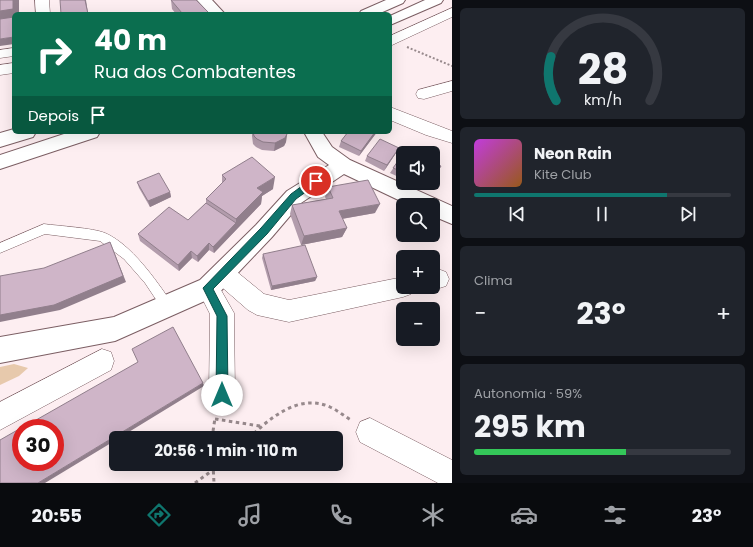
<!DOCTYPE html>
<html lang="pt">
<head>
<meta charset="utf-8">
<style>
	:root { --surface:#171b24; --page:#20242c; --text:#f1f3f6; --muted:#9ea1a6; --line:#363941; --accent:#0f766e }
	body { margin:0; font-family:Poppins,sans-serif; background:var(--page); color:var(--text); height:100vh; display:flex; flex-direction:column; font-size:15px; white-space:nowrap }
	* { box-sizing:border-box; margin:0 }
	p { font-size:13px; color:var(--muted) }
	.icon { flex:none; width:22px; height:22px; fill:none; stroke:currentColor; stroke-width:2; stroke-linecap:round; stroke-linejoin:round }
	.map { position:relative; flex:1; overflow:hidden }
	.side { display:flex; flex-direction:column; gap:8px; padding:8px; background:#0d0f14; width:301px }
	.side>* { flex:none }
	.banner { position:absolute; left:12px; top:12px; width:380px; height:122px; border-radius:6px; box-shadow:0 4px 16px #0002; background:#0b6e4f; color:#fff; overflow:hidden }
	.controls { position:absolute; left:396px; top:146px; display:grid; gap:8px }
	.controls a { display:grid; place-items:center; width:44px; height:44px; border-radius:6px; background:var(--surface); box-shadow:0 4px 16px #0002; font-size:20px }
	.speed { position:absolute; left:12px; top:419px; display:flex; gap:8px; font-size:20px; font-weight:700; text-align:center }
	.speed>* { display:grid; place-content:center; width:52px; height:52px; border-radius:50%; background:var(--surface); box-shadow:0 4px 16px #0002; line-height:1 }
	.speed .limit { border:6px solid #d22; background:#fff; color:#111 }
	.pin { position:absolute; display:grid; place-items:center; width:34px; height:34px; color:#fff; margin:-17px; border:2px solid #fff; border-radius:50%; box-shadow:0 1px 4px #0007 }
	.me { position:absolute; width:44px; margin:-22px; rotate:0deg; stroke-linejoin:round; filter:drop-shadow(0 0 3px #0008) }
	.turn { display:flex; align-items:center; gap:14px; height:84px; padding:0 16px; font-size:18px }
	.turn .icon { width:52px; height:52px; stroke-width:2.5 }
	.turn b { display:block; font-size:28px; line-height:34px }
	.then { display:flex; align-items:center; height:38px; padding:0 16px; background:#0003; gap:8px; font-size:15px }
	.big { font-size:30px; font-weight:700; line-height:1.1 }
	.side .card { flex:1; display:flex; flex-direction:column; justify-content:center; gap:6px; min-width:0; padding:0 14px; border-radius:6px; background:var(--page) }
	.side .dial { align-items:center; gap:0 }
	.dial svg { height:104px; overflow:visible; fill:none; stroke:var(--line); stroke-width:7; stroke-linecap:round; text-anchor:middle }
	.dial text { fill:var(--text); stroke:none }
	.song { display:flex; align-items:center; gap:12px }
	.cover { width:48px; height:48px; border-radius:6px; background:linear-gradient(135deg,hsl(290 70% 55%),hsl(30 70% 35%)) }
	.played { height:4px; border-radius:2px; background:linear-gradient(90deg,var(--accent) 75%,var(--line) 75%) }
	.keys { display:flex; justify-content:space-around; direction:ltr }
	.heat { display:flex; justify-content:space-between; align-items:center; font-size:22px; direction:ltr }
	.charge { height:6px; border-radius:3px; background:linear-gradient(90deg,#34c759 59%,var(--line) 0) }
	.trip { position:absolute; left:109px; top:431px; width:234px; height:40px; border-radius:6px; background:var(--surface); box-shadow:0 4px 16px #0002; font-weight:700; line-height:40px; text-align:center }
	.menu { display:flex; height:64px; justify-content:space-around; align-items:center; background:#090b0e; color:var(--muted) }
	.menu .icon { width:28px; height:28px }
	.menu .on { color:var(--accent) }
	.menu b { font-size:18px; color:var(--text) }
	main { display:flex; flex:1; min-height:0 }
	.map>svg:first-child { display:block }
</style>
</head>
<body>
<main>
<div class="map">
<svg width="452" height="483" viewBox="0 0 452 483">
	<rect width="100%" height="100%" fill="#fdeef1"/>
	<!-- green -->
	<path fill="#e7c9ac" d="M 14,364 L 28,368 L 19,376 L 0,385 L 0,367 Z"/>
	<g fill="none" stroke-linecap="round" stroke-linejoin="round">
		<!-- service casing -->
		<g stroke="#7b5e63" stroke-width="1">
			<path id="service" d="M 44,224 C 59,226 93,228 105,233 C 131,244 156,280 171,302 L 173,306 L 171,310 L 167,312 L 163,310 L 145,283 L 124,259 L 100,241 L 45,234 L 0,253 L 0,243 Z"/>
		</g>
		<!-- minor casing -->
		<g stroke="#7b5e63" stroke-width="1">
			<path id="minor" d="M 35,0 L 49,0 L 50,14 L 36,14 Z
				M 452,8 L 452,17 L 390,46 L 390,36 Z
				M 14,48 L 14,56 L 0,58 L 0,50 Z
				M 14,63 L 14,73 L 0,75 L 0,65 Z
				M 452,81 L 452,91 L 424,99 L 418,98 L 416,94 L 418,90 Z
				M 390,107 L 452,131 L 452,143 L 426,135 L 390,120 Z
				M 223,264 L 231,267 L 264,294 L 289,300 L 403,277 L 403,287 L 414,287 L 411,294 L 403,297 L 289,322 L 257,315 L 248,310 L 217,283 L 234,313 L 235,395 L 231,404 L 222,408 L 213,404 L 209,395 L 210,314 L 197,288 L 200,281 L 208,278 L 215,280 L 212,274 L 215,267 Z
				M 438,269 L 446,272 L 449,279 L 446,286 L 433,290 L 425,287 L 433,287 L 433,270 Z
				M 102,349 L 111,352 L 114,361 L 111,370 L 0,430 L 0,402 Z
				M 370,418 L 452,460 L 452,483 L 438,483 L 360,442 L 356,432 L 360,422 Z"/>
		</g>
		<!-- tertiary casing -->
		<g stroke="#7b5e63" stroke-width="2">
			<path id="tertiary" d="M 197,0 L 212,0 L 225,14 L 210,14 Z
				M 304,132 L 322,132 L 332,147 L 350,160 L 452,206 L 452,224 L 433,216 L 433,205 L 409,205 L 344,174 L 301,203 L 272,237 L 216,296 L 115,341 L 0,363 L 0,337 L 114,317 L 200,280 L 256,225 L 287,191 L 329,165 L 318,157 Z"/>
		</g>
		<!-- motorway casing -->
		<g stroke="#7b5e63" stroke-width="2">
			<path id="motorway" d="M 386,0 L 405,0 L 403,3 L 378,14 L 359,14 L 361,11 Z
				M 425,0 L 443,0 L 441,3 L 390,25 L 390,16 Z
				M 14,129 L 14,132 L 36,132 L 33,137 L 0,147 L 0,133 Z
				M 70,132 L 100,132 L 97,137 L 0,169 L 0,155 Z"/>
		</g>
		<!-- path-far1 -->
		<path stroke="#97898c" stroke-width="2" stroke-dasharray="2 2" stroke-linecap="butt" d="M 407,47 L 452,66"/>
		<!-- path -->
		<path stroke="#97898c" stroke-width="3" stroke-dasharray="3.5 3.5" stroke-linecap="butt" d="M 215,419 L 260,426
			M 212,438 L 215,418
			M 249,438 C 270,418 299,393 330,407 C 337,410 344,416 351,420
			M 213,464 L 214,483
			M 195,483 L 221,464"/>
		<!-- service -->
		<use href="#service" fill="#fff" fill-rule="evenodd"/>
		<!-- minor -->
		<use href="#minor" fill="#fff" fill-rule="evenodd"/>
		<!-- tertiary -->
		<use href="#tertiary" fill="#fff" fill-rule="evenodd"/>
		<!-- motorway -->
		<use href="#motorway" fill="#fff" fill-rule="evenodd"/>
	</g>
	<!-- wall -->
	<path fill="#b29cac" d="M 171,0 L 210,14 L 176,14 L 172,9 Z
		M 252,132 L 287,132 L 286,142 L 284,146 L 274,151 L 262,150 L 256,147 L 253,144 L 252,136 Z
		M 348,132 L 377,132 L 359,156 L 339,147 L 341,141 Z
		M 396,153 L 384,171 L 365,161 L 367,156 Z
		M 403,154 L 403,179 L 390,173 Z
		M 222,175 L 273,189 L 262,196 L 261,204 L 214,253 L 209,250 L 198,262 L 192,258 L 179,271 L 140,241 L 138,234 L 188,220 L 206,203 L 206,199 L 222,183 Z
		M 137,182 L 170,192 L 171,197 L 150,207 L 139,188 Z
		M 410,183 L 430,183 L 426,190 Z
		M 328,187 L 375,213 L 342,219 L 347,228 L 342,237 L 301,245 L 290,214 L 292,205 L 326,199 L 325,197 Z
		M 263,254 L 317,277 L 315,281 L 271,290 L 262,258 Z"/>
	<!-- shaded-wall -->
	<path fill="#917f8c" d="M 13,0 L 19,0 L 19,14 L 14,14 L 14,23 L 0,25 L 0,11 Z
		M 60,0 L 86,0 L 88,14 Z
		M 14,37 L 14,44 L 0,46 L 0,39 Z
		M 375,132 L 377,132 L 359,156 L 361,151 Z
		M 287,134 L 286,142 L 284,146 L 274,151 L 275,143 Z
		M 399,148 L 396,153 L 384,171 L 387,165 Z
		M 275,177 L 273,189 L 262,196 L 261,204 L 236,230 L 236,219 L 257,188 Z
		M 170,192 L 171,197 L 150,207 L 148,201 Z
		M 380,204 L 375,213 L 335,220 L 339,211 Z
		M 236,223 L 236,230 L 214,253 L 213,247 Z
		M 347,228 L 342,237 L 301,245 L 304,236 Z
		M 110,242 L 113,249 L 126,282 L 60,310 L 0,322 L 0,315 Z
		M 209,243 L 209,250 L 198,262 L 197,256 Z
		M 191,251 L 192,258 L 179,271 L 178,265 Z
		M 317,277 L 315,281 L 271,290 L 272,286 Z
		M 203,383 L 204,386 L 119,438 L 116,438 L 116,440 L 45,483 L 38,483 Z"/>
	<!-- building -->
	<path fill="#cfb5c8" stroke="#917f8c" d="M 0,0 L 13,0 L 13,9 L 0,11 Z
		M 60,0 L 85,0 L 88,14 L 61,14 Z
		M 171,0 L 196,0 L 210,14 L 176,14 L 182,13 Z
		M 14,17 L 14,37 L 0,39 L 0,19 Z
		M 253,132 L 287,132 L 287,134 L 285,138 L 275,143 L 263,142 L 257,139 L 254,136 Z
		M 348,132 L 375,132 L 361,151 L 341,141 Z
		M 380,139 L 399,148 L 387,165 L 367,156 Z
		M 406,150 L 412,153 L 404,153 Z
		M 403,154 L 403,172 L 393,168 Z
		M 252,157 L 275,177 L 257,188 L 263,192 L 236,219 L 206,199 L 226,179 L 222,175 Z
		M 433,163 L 441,166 L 433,179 Z
		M 159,173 L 170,192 L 148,201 L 137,182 Z
		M 368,180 L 380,204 L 339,211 L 347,228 L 304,236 L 292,205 L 333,198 L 328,187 Z
		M 425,183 L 430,183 L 429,185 Z
		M 206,203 L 236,223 L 213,247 L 209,243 L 197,256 L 191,251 L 178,265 L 138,234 L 169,207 L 188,220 Z
		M 110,242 L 123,276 L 54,305 L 0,315 L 0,276 L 44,268 Z
		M 305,245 L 317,277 L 272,286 L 263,254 Z
		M 173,327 L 203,383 L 38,483 L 0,483 L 0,440 L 21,428 L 21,462 L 55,462 L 55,428 L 22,428 L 138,362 L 132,349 Z"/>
	<!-- route -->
	<path fill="#0f766e" stroke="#0a4d48" d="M 313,178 L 316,178 L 321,181 L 296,199 L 267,234 L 213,289 L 227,316 L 228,395 L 226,399 L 222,400 L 218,399 L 216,395 L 217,316 L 203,288 L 261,228 L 291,194 Z"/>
</svg>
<div class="controls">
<a><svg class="icon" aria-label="sound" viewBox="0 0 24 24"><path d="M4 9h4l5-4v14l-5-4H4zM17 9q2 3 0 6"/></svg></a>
<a><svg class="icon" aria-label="search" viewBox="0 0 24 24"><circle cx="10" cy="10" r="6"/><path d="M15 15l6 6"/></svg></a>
<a>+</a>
<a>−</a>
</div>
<div class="speed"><div class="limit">30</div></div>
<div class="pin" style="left:316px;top:181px;background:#d93025"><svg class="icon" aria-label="arrive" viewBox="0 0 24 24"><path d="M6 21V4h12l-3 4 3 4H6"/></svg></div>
<svg class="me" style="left:222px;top:395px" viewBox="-20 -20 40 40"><circle r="19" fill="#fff"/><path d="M0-13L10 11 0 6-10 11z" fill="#0f766e"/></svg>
<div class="trip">20:56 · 1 min · 110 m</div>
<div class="banner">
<div class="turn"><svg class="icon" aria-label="right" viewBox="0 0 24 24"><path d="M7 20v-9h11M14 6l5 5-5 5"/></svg><div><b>40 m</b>Rua dos Combatentes</div></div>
<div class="then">Depois<svg class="icon" aria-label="arrive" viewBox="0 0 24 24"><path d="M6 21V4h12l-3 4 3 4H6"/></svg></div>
</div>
</div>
<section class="side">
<div class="card dial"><svg viewBox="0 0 100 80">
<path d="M14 69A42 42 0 1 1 86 69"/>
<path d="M14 69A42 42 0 0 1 10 35" stroke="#0f766e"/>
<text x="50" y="56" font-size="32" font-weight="700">28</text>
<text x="50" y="72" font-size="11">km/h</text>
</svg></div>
<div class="card">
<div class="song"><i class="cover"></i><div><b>Neon Rain</b><p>Kite Club</p></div></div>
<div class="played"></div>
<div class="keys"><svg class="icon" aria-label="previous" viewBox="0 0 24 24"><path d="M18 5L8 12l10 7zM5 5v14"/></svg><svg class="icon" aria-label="pause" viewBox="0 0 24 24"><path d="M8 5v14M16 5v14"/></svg><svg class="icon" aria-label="next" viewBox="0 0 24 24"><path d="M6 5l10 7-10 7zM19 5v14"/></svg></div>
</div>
<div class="card"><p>Clima</p>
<div class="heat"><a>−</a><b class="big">23°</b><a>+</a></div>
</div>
<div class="card"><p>Autonomia · 59%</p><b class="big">295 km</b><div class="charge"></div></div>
</section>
</main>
<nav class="menu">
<b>20:55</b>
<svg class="icon on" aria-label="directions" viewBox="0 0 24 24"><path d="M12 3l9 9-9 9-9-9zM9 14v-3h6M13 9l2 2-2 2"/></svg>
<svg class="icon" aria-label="music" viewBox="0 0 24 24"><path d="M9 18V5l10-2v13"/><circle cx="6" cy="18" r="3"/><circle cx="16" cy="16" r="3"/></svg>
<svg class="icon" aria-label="phone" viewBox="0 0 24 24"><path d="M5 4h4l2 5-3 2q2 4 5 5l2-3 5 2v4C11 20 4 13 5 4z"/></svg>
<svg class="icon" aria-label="climate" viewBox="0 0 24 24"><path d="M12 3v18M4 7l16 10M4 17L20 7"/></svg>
<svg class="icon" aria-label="car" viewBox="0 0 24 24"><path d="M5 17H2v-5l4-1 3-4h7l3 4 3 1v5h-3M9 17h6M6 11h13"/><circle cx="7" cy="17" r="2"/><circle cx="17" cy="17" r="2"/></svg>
<svg class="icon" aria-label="filters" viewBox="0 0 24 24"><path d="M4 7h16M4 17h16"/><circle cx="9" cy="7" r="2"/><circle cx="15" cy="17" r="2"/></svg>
<b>23°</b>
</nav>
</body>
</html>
